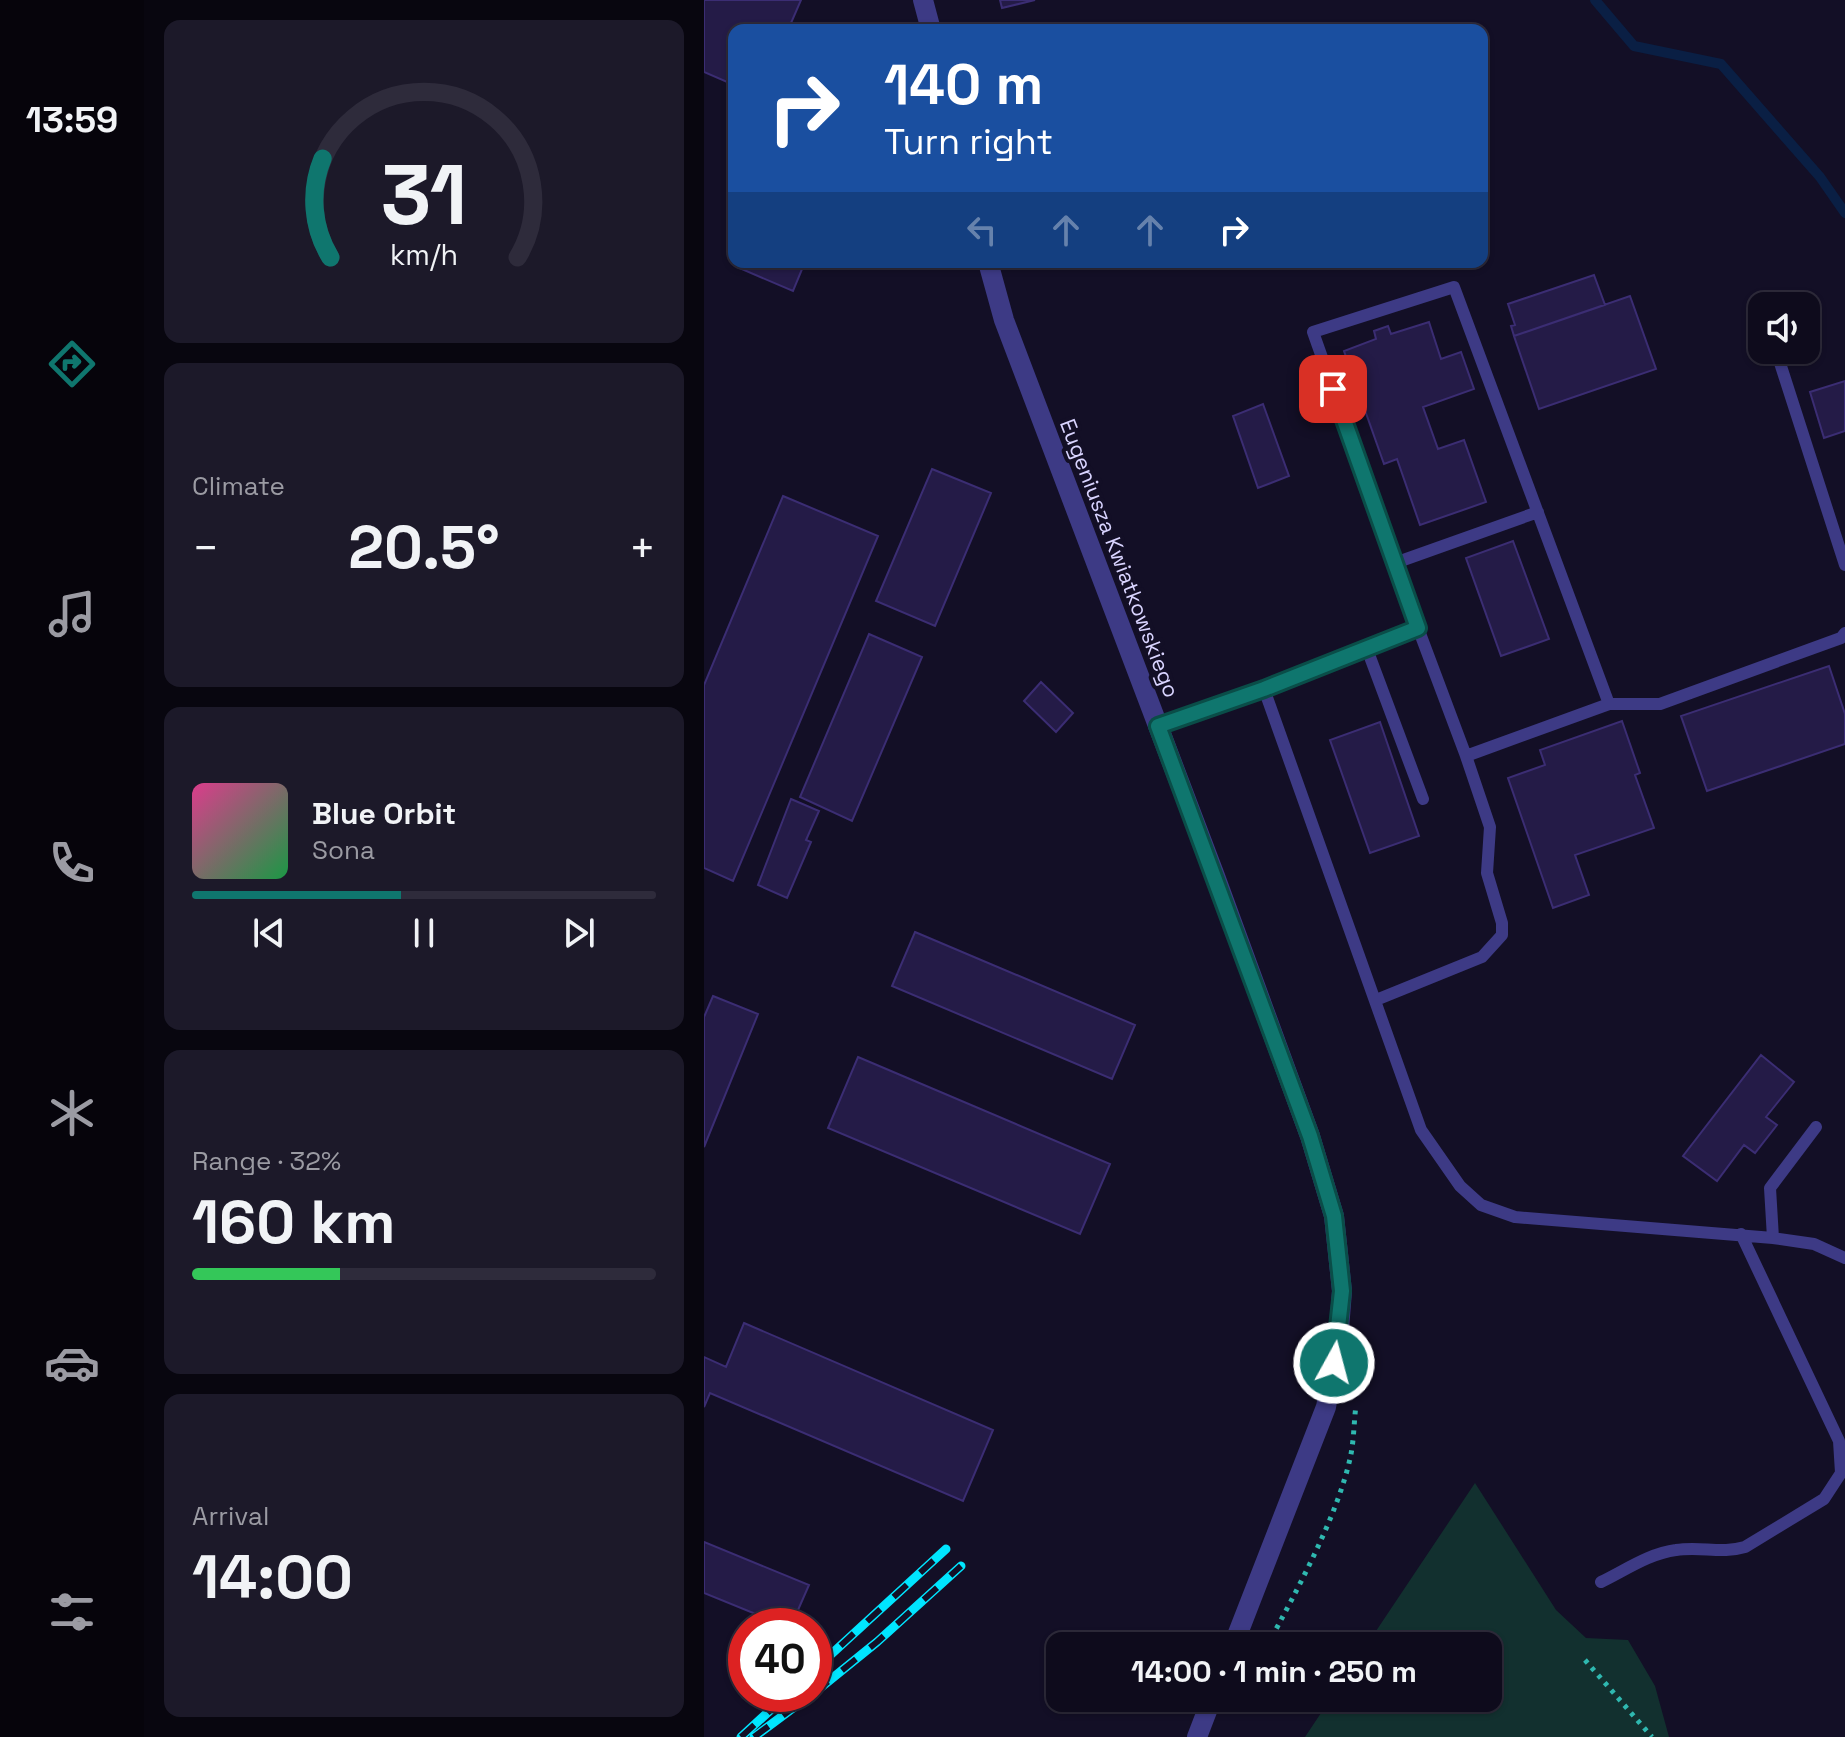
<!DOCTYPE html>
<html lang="en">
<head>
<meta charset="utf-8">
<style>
	:root { --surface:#0e0b1c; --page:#1c1929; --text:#f1f3f6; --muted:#9b9ba3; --line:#2e2b3b; --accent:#0f766e }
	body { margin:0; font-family:"Space Grotesk",sans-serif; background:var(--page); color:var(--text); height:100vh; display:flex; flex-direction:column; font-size:30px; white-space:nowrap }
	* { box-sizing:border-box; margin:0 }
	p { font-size:26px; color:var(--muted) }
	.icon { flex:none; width:44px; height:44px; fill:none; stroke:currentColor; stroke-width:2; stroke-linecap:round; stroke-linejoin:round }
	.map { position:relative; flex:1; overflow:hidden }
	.sheet { display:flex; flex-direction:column; gap:20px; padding:20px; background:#08060f; width:560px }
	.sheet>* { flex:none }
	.guide { position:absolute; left:24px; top:24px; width:760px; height:244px; border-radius:16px; box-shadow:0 2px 6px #0004,0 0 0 2px var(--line); background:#1a4fa0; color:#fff; overflow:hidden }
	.buttons { position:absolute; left:1044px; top:292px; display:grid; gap:16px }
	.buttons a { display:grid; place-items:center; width:72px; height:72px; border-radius:16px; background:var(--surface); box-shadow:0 2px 6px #0004,0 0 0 2px var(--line); font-size:40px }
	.speed { position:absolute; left:24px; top:1608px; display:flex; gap:16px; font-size:40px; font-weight:700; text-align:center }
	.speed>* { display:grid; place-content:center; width:104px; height:104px; border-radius:50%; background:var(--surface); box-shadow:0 2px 6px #0004,0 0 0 2px var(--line); line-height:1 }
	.speed .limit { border:12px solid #d22; background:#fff; color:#111 }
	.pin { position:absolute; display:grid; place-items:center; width:68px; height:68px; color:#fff; margin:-34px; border-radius:16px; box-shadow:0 4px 12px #0006 }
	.me { position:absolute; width:88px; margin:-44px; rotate:7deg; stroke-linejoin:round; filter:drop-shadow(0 0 6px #0008) }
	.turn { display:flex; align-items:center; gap:28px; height:168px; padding:0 24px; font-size:36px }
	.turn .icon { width:104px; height:104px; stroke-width:2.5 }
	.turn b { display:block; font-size:56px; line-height:68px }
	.lanes { display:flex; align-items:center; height:76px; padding:0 24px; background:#0003; justify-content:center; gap:40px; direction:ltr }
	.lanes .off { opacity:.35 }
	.big { font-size:60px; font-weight:700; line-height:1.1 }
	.sheet .card { flex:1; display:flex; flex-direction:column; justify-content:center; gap:12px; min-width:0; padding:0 28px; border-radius:16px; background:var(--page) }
	.sheet .dial { align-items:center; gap:0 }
	.dial svg { height:208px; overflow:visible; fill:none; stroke:var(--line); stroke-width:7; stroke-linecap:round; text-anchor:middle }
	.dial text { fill:var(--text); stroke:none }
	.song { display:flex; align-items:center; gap:24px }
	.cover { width:96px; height:96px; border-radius:12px; background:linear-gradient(135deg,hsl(330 70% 55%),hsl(140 70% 35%)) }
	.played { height:8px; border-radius:4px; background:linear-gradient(90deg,var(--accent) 45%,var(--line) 45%) }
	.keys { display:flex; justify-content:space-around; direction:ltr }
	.heat { display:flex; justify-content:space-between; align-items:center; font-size:44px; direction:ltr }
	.charge { height:12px; border-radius:6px; background:linear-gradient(90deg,#34c759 32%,var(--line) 0) }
	.trip { position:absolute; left:342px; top:1632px; width:456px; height:80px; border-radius:16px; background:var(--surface); box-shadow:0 2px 6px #0004,0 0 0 2px var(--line); font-weight:700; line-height:80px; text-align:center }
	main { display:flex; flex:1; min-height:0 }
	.dock { display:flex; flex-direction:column; width:144px; justify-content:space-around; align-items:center; background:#06040b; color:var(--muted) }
	.dock .icon { width:56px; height:56px }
	.dock .on { color:var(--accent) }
	.dock b { font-size:36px; color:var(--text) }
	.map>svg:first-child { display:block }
</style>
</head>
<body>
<main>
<nav class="dock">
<b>13:59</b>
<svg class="icon on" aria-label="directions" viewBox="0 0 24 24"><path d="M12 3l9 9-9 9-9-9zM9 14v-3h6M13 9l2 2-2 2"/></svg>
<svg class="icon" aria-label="music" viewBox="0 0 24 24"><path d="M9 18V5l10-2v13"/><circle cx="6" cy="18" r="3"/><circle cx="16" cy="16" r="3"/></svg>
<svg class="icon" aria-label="phone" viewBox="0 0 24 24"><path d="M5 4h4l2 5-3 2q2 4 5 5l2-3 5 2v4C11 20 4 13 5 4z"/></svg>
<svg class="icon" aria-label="climate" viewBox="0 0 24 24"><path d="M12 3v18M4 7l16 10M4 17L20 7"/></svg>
<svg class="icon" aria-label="car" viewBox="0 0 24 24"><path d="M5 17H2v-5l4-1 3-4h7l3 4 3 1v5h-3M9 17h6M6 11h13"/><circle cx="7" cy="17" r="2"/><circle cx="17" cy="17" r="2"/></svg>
<svg class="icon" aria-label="filters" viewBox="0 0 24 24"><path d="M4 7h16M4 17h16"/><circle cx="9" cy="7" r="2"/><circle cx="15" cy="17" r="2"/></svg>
</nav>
<section class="sheet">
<div class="card dial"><svg viewBox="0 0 100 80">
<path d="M14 69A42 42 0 1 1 86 69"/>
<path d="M14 69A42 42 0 0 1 11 31" stroke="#0f766e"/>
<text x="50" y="56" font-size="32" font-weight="700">31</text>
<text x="50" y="72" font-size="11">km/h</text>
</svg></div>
<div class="card"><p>Climate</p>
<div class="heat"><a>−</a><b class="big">20.5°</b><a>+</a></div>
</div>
<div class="card">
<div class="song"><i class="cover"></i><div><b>Blue Orbit</b><p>Sona</p></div></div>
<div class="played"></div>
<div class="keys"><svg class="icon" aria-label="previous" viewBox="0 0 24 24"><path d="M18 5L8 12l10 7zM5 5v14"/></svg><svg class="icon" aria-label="pause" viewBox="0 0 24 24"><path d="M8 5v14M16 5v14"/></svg><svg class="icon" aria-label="next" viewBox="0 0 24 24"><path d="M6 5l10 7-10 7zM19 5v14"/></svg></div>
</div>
<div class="card"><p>Range · 32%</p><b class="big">160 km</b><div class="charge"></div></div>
<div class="card"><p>Arrival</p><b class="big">14:00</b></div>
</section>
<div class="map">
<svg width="1141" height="1737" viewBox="0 0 1141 1737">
	<rect width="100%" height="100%" fill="#130f26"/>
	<!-- green -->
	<path fill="#12302f" d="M 771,1483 L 852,1610 L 882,1638 L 924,1640 L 951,1686 L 965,1737 L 601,1737 L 627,1698 L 784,1698 L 784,1646 L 662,1646 Z"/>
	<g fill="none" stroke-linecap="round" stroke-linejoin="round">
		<!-- stream -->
		<path stroke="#0a1f44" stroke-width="10" d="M 891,0 L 930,46 L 1017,64 L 1116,177 L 1141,213"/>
	</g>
	<!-- building -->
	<path fill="#241b47" stroke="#3b2d73" stroke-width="2" d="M 0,0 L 97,0 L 84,30 L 30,30 L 30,85 L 0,72 Z
		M 296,0 L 331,0 L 298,8 Z
		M 35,262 L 101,262 L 89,291 L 33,267 Z
		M 890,275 L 901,305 L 810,336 L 807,326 L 811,325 L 804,304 Z
		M 926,296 L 952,369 L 835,409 L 810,336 Z
		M 725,322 L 737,359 L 757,352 L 770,389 L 719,407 L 734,449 L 760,440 L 782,502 L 716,525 L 693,459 L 680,464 L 640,351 L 672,339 L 670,331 L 684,326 L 687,334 Z
		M 1141,381 L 1141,431 L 1120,438 L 1106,392 Z
		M 559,404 L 585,476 L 554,488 L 529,416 Z
		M 228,469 L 287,493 L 231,626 L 172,601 Z
		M 79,496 L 174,536 L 29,881 L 0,868 L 0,685 Z
		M 809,541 L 845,639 L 797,656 L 762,558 Z
		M 165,634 L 218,657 L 148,821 L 96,797 Z
		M 1125,666 L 1141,714 L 1141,744 L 1003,791 L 977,716 Z
		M 337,682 L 369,713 L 352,732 L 320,701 Z
		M 918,721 L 936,773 L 931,775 L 950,828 L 871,855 L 885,895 L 849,908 L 804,778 L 841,765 L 836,750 Z
		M 676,722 L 715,836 L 666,853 L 626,740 Z
		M 87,799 L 115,811 L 102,840 L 107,842 L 83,898 L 54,885 Z
		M 211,932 L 431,1025 L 408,1079 L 188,986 Z
		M 9,996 L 54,1014 L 0,1147 L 0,1017 Z
		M 1057,1055 L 1090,1082 L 1062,1117 L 1073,1125 L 1051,1153 L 1040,1145 L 1013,1181 L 979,1156 Z
		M 154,1057 L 406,1164 L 376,1234 L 124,1128 Z
		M 40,1323 L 289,1430 L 259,1501 L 6,1393 L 0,1407 L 0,1357 L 22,1367 Z
		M 0,1542 L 105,1585 L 87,1626 L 81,1626 L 0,1593 Z"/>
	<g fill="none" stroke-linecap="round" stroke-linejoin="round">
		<!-- path -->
		<path stroke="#2fb8b0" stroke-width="5" stroke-dasharray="4 6" stroke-linecap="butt" d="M 563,1646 C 592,1592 635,1514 647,1454 C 650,1438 650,1421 652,1405
			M 881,1660 L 948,1737"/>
		<!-- service -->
		<path stroke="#3d3a85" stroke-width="12" d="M 1076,363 L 1141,565
			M 691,563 L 834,512
			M 663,649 L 719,799
			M 560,689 L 717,1130 L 756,1186 L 777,1205 L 811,1217 L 1069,1238 L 1110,1244 L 1141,1258
			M 905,704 L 750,287 L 609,332 L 714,628 L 762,756 L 905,704 L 956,704 L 1137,638 L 1141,633
			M 454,726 L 560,689 L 714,628
			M 672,1000 L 778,957 L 798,935 L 798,923 L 783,873 L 786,827 L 762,756
			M 1069,1238 L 1066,1188 L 1112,1127
			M 897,1582 C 920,1571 946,1553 972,1550 C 996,1546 1018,1554 1041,1547 L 1120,1499 L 1137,1473 L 1135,1441 L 1037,1234"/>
		<!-- tertiary -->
		<path stroke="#3d3a85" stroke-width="20" d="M 219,0 L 227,30
			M 284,262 L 300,320 L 511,876 L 606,1136 L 630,1216 L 638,1291 L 634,1342 L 622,1407 L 529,1646
			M 493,1737 L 508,1698"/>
		<!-- rail casing -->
		<g stroke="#00e5ff" stroke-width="9">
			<path id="rail" d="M 110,1670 L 242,1549
				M 110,1693 L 173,1642 L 257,1566
				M 37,1737 L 84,1694
				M 50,1737 L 108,1694"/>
		</g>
		<!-- rail -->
		<use href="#rail" stroke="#130f26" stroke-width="6" stroke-dasharray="18" stroke-linecap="butt"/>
	</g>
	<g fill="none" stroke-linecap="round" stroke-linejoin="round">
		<!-- route casing -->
		<g stroke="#0a4d48" stroke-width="20">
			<path id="route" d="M 629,389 L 714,628 L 560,689 L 454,726 L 606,1136 L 630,1216 L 638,1291 L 630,1363"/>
		</g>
		<!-- route -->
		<use href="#route" stroke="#0f766e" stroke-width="14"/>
	</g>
	<g text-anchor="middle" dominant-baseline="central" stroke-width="8" stroke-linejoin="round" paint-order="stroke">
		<!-- street labels -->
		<g font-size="22" fill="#d9d4ff" stroke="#130f26">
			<text transform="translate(416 558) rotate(69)">Eugeniusza Kwiatkowskiego</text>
		</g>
	</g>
</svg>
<div class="buttons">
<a><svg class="icon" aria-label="sound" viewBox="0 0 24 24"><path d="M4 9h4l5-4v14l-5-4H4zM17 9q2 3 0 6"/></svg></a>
</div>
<div class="speed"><div class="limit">40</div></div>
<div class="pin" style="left:629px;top:389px;background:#d93025"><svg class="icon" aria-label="arrive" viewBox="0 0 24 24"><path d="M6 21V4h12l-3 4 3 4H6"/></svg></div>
<svg class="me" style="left:630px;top:1363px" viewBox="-20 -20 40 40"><circle r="17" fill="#0f766e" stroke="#fff" stroke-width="3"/><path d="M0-11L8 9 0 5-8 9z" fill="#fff"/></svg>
<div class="trip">14:00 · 1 min · 250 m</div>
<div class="guide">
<div class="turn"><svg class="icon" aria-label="right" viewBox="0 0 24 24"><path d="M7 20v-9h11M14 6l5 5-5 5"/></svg><div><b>140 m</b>Turn right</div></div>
<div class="lanes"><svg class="icon off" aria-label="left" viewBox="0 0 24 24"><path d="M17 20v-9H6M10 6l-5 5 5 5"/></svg><svg class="icon off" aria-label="ahead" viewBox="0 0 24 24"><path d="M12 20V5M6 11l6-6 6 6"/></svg><svg class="icon off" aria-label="ahead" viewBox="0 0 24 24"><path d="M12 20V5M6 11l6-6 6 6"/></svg><svg class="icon" aria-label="right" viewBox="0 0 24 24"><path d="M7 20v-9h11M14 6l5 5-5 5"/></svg></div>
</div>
</div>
</main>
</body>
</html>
